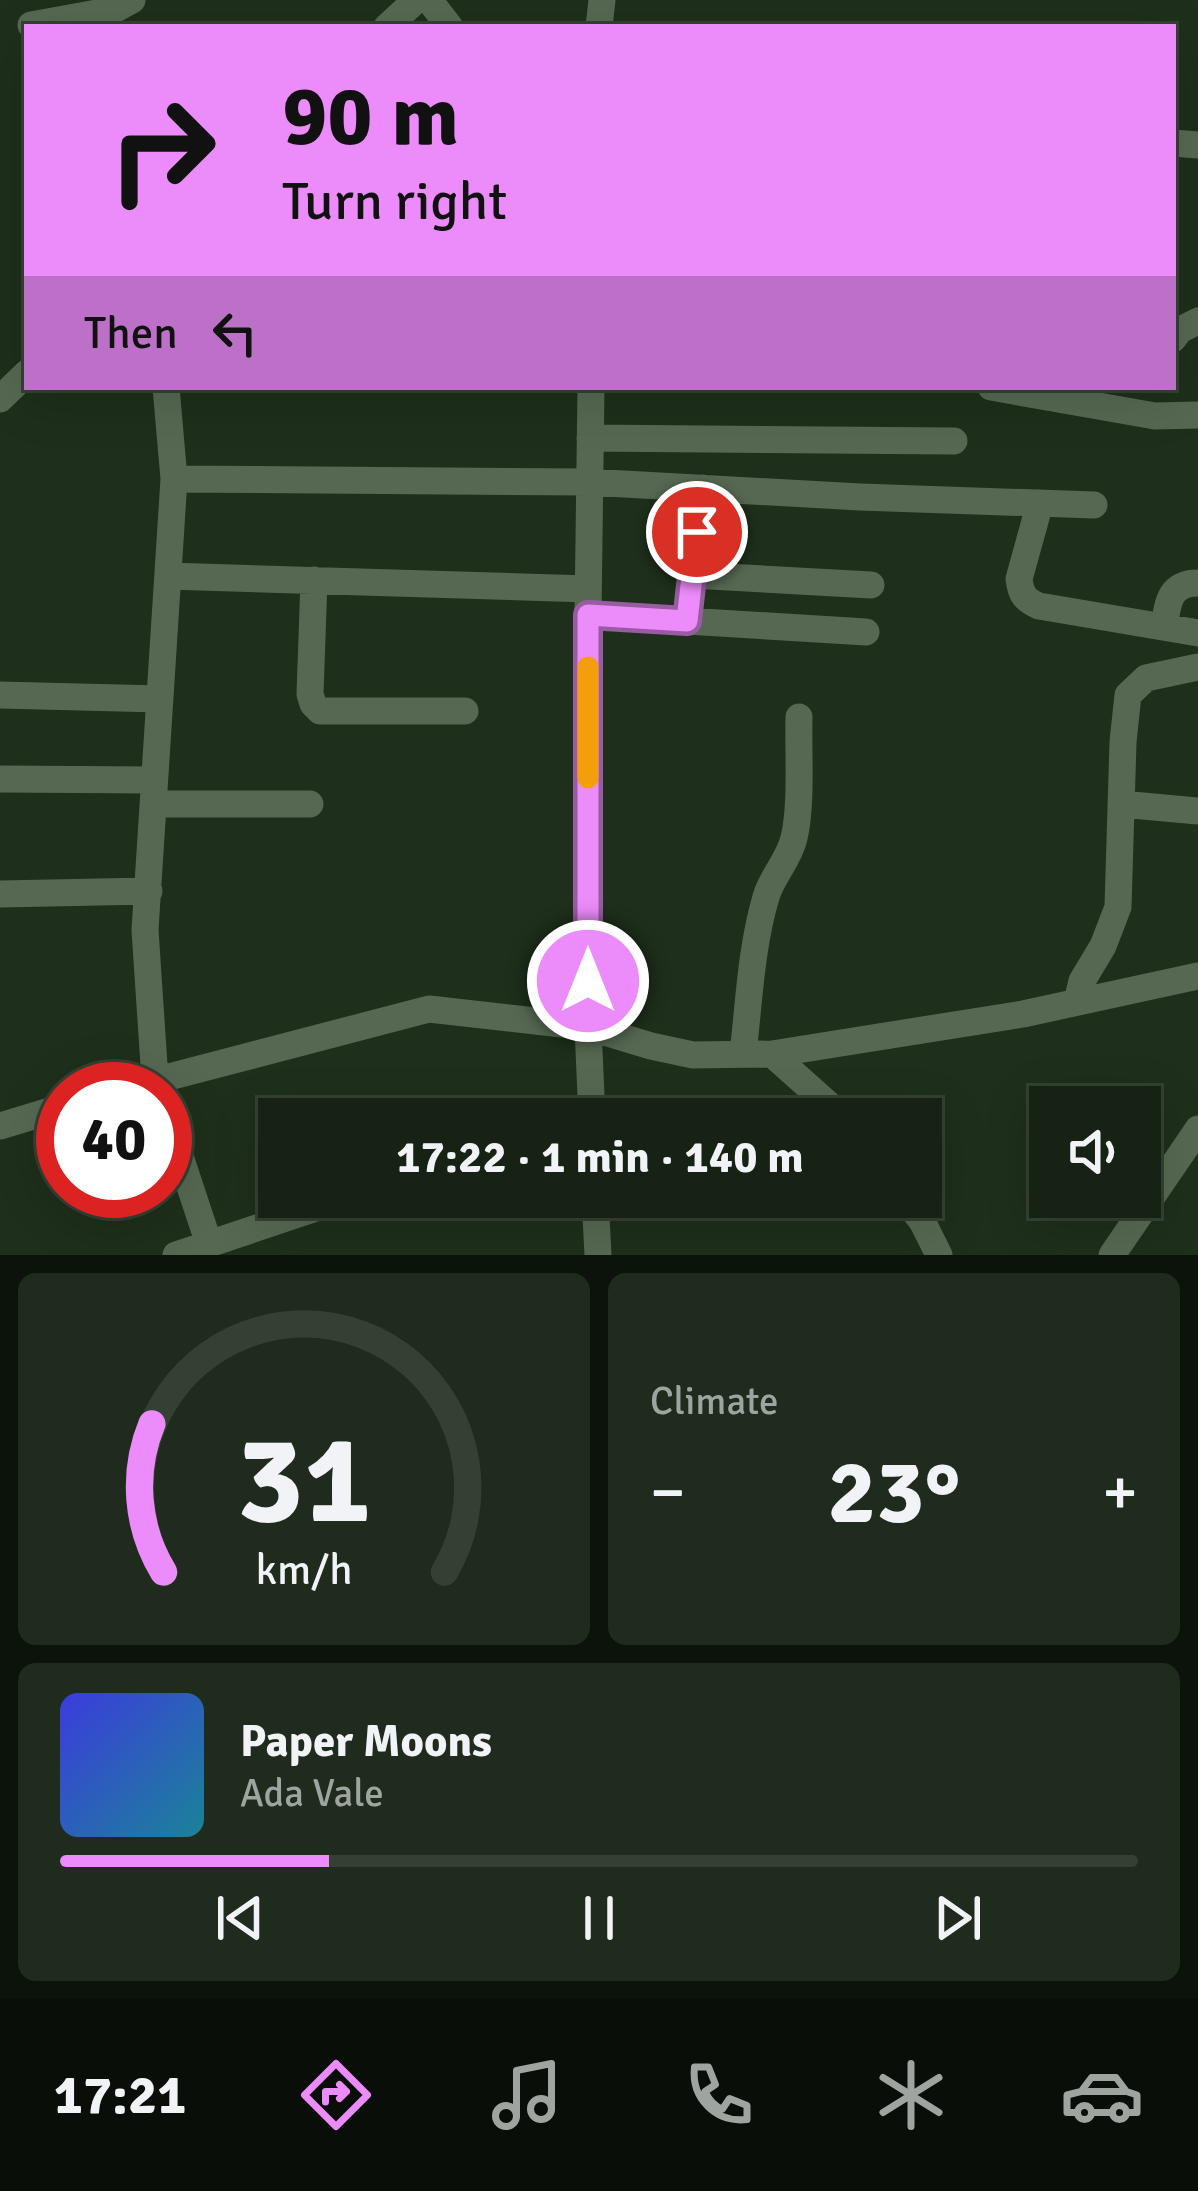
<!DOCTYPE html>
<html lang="en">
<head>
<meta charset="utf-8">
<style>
	:root { --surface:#162314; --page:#1f2b1d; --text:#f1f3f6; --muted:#9ea4a0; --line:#354034; --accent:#ec8cfa }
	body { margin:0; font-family:Signika,sans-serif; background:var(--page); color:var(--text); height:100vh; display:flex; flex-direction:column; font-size:45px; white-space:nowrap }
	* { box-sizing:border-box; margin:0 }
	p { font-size:39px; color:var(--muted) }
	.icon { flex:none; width:66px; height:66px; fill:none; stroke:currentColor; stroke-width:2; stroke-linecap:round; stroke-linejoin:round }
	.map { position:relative; height:1255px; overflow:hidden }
	.sheet { display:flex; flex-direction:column; gap:18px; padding:18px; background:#0c130b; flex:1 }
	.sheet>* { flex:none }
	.guide { position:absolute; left:24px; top:24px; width:1152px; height:366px; border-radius:0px; box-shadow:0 12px 48px #0002,0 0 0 3px var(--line); background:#ec8cfa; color:#111; overflow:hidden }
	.fabs { position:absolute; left:1029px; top:1086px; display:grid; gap:24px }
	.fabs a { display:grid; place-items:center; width:132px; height:132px; border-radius:0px; background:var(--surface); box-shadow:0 12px 48px #0002,0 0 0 3px var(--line); font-size:60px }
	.speed { position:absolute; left:36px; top:1062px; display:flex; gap:24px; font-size:60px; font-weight:700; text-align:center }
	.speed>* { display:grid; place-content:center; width:156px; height:156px; border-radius:50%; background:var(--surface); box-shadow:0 12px 48px #0002,0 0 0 3px var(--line); line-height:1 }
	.speed .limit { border:18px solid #d22; background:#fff; color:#111 }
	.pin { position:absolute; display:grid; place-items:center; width:102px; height:102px; color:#fff; margin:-51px; border:6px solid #fff; border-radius:50%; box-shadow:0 3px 12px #0007 }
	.me { position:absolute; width:132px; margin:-66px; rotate:0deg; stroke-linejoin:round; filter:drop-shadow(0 0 9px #0008) }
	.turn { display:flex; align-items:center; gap:42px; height:252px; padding:0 60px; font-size:54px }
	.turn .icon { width:156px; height:156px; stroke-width:2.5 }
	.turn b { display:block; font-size:84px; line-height:102px }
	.then { display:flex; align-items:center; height:114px; padding:0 60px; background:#0003; gap:24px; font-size:45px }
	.big { font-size:90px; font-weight:700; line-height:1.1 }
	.sheet .tile { flex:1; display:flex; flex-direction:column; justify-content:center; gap:18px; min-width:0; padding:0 42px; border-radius:18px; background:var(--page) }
	.sheet .dial { align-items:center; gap:0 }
	.dial svg { height:312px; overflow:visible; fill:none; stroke:var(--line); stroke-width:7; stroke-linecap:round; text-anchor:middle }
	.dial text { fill:var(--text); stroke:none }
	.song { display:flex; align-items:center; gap:36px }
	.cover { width:144px; height:144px; border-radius:18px; background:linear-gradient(135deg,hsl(240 70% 55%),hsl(190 70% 35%)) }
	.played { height:12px; border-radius:6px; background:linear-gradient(90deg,var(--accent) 25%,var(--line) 25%) }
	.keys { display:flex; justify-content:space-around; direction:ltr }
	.heat { display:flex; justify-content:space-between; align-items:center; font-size:66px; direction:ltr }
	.sheet .tiles { flex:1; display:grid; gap:18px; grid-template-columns:1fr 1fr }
	.tile:last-child { grid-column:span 2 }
	.trip { position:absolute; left:258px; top:1098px; width:684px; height:120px; border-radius:0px; background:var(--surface); box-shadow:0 12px 48px #0002,0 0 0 3px var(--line); font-weight:700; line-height:120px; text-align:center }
	.tabs { display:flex; height:192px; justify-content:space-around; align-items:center; background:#090e08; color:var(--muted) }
	.tabs .icon { width:84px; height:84px }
	.tabs .on { color:var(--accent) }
	.tabs b { font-size:54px; color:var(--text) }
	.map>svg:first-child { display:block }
</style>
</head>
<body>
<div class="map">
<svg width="1198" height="1255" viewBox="0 0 1198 1255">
	<rect width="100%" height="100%" fill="#1e2f1b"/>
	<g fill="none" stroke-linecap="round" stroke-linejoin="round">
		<!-- minor -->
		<path stroke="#566852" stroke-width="27" d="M 429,0 L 450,27
			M 31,25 L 114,10 L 132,0
			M 387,27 L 416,0
			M 599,27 L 602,0
			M 1173,143 L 1198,145
			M 1173,339 L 1180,330 L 1198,321
			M 591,387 L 588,615 L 588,1027 L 592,1119
			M 991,387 L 1155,416 L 1198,415
			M 0,399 L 27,373
			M 590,438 L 954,441
			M 174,479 L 588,482 L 860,497 L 1094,505
			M 1040,503 L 1019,579 C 1021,595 1025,600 1039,606 L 1198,633
			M 692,575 L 871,585
			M 168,576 L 588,589
			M 314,580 L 310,694 L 313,704 L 320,711 L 465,711
			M 588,615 L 866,632
			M 687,621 L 702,488
			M 1164,627 C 1168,603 1169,583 1198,583
			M 0,695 L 160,699
			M 0,779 L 154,780
			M 153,804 L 310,804
			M 1121,804 L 1198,811
			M 0,894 L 149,891
			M 1077,1002 L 1082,981 L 1103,946 L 1118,907 L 1123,742 L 1128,695 L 1146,678 L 1198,667
			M 743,1054 C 749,1002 751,948 766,897 C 772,876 789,860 794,838 C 802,805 798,753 799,717
			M 772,1054 L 828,1104 L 840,1119
			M 123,1089 L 429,1009 L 588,1027 L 651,1046 L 693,1055 L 772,1054 L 1023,1014 L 1198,976
			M 158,1089 L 155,1080 L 145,930 L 174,479 L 166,387
			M 165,1111 L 209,1244
			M 0,1126 L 63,1107
			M 595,1197 L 598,1255
			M 903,1197 L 922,1221 L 939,1255
			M 176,1255 L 349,1197
			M 1112,1255 L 1198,1129"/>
	</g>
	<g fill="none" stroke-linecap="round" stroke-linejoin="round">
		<!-- route casing -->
		<g stroke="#995ba2" stroke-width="30">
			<path id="route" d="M 588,981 L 588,615 L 687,621 L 697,532"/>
		</g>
		<!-- route -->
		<use href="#route" stroke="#ec8cfa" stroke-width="21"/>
		<!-- slow -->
		<path stroke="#f59e0b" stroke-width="21" d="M 588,667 L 588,778"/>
	</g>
</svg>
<div class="fabs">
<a><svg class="icon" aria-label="sound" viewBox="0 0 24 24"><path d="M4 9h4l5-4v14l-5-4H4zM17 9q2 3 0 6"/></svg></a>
</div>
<div class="speed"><div class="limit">40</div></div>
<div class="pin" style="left:697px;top:532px;background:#d93025"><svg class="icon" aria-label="arrive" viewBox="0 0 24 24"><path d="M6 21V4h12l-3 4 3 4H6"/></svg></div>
<svg class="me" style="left:588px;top:981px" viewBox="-20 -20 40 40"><circle r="17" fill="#ec8cfa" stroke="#fff" stroke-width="3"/><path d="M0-11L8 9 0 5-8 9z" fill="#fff"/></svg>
<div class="trip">17:22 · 1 min · 140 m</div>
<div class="guide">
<div class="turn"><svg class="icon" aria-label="right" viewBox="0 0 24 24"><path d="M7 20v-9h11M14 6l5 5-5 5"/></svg><div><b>90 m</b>Turn right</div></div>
<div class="then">Then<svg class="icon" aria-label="left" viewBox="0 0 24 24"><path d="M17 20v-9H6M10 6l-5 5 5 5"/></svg></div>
</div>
</div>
<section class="sheet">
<div class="tiles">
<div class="tile dial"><svg viewBox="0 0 100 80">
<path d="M14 69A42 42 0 1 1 86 69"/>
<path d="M14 69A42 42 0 0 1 11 31" stroke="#ec8cfa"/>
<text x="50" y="56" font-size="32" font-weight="700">31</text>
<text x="50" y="72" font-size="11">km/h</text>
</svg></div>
<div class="tile"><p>Climate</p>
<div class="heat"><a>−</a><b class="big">23°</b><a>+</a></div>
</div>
<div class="tile">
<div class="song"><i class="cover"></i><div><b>Paper Moons</b><p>Ada Vale</p></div></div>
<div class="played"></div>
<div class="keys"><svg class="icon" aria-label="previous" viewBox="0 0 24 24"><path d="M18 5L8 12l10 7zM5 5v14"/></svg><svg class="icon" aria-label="pause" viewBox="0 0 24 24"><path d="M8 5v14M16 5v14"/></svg><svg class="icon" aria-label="next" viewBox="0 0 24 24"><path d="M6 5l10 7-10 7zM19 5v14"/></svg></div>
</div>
</div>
</section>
<nav class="tabs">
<b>17:21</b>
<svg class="icon on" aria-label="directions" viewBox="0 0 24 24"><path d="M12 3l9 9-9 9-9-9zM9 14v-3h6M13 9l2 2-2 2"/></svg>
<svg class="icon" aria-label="music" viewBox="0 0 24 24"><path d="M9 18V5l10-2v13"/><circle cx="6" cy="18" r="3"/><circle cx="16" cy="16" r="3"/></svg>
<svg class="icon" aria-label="phone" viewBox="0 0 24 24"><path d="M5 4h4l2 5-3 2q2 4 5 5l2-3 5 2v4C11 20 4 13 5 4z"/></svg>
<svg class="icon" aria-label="climate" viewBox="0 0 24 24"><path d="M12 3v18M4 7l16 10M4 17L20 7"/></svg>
<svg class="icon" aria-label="car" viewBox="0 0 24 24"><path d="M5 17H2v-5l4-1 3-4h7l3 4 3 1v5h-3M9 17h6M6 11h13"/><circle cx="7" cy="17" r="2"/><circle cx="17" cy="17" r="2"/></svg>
</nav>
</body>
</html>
